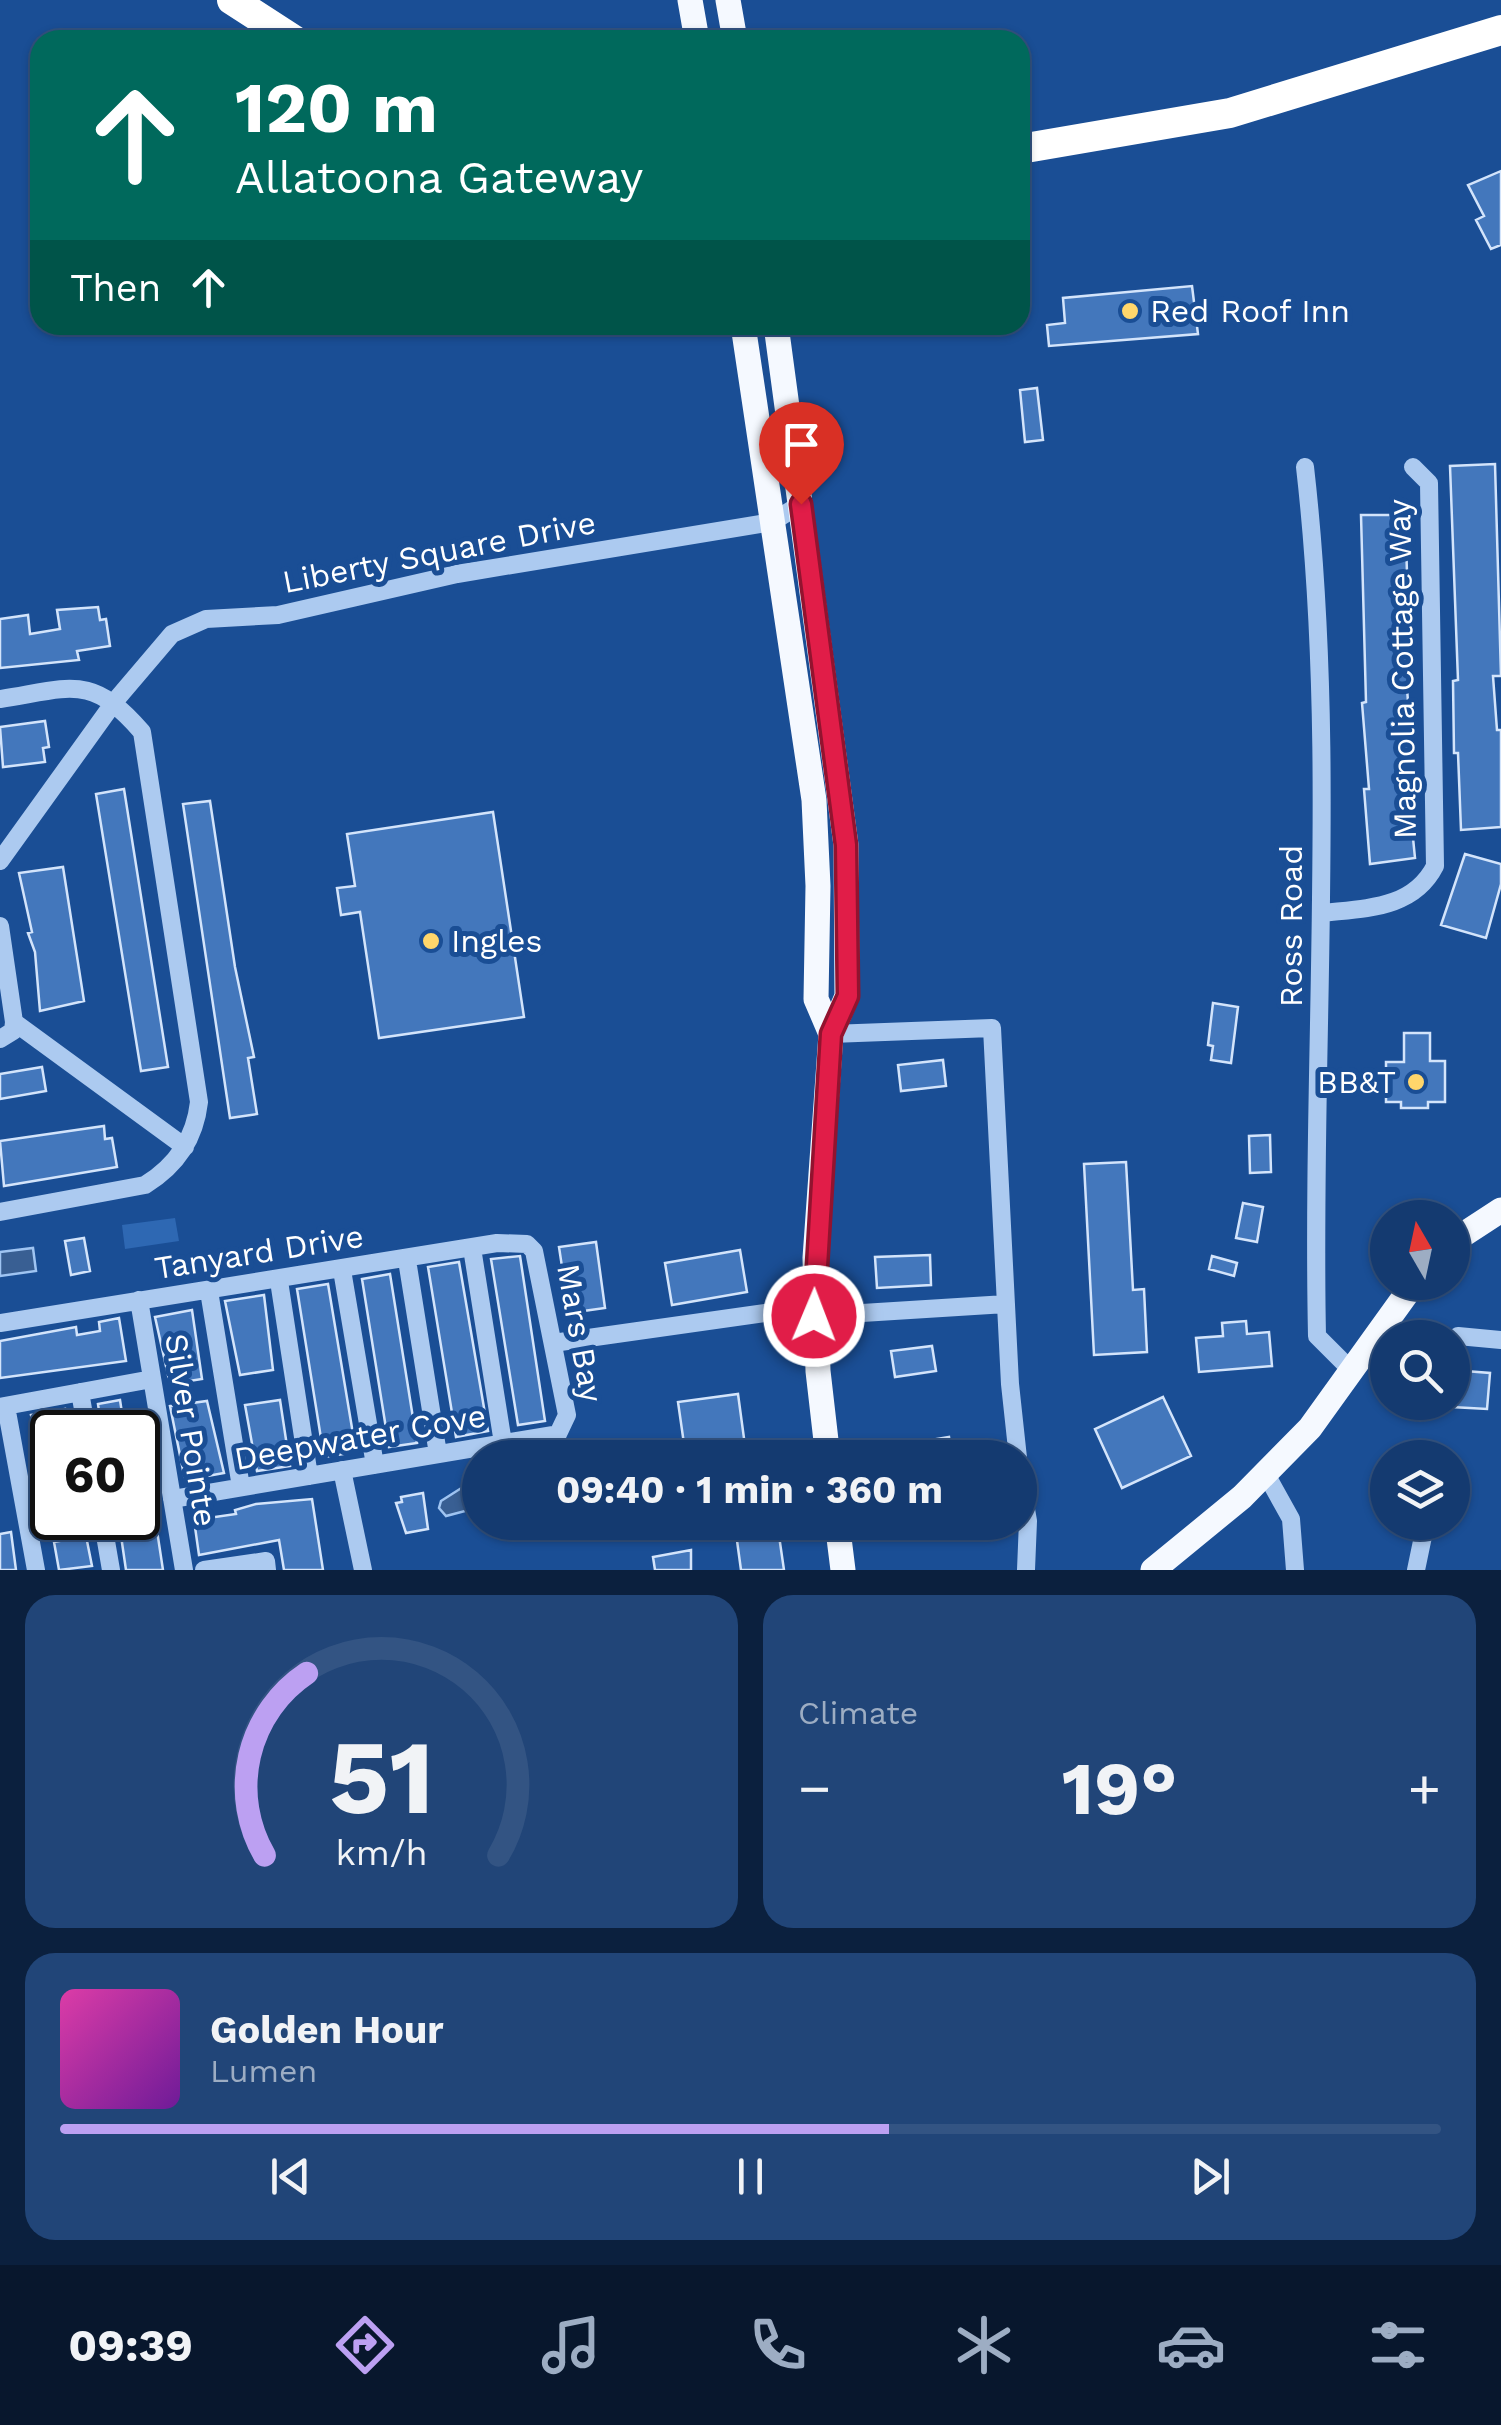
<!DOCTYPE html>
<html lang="en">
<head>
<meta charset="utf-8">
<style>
	:root { --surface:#143a70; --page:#214578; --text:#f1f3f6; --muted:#9dadc3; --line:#335483; --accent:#bca0f2 }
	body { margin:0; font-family:"Work Sans",sans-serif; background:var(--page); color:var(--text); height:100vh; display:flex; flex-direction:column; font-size:38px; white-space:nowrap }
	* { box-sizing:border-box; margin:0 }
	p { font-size:32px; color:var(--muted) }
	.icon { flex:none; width:55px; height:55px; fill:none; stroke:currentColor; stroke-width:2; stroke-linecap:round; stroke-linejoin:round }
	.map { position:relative; height:1570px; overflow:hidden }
	.panel { display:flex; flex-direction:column; gap:25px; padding:25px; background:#0b203e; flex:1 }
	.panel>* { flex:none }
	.guide { position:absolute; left:30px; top:30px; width:1000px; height:305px; border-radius:30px; box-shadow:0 2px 8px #0004,0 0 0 2px var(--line); background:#00695c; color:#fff; overflow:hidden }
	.needle { width:65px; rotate:351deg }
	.controls { position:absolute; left:1370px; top:1200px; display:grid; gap:20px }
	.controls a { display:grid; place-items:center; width:100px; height:100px; border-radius:50%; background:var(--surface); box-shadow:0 2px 8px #0004,0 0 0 2px var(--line); font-size:50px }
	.speed { position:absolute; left:30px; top:1410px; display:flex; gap:20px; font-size:50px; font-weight:700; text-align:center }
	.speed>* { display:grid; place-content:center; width:130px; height:130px; border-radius:50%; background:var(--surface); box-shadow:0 2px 8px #0004,0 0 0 2px var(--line); line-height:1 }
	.speed .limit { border:5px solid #111; border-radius:15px; background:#fff; color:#111 }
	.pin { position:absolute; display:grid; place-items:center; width:85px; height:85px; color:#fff; margin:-102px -42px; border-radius:50% 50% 50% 0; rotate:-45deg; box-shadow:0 0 10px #0007 }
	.pin .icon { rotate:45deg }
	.me { position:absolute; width:110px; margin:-55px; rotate:1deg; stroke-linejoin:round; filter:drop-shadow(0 0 8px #0008) }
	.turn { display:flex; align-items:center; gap:35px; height:210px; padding:0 40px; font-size:45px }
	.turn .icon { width:130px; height:130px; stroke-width:2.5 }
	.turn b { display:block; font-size:70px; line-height:85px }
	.then { display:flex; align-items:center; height:95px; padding:0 40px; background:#0003; gap:20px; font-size:38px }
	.big { font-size:75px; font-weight:700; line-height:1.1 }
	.panel .widget { flex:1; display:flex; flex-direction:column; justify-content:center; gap:15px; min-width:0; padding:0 35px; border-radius:30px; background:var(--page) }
	.panel .dial { align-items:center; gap:0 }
	.dial svg { height:260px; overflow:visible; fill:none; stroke:var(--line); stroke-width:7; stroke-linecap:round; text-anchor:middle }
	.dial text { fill:var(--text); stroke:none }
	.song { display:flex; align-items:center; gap:30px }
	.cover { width:120px; height:120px; border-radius:15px; background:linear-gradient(135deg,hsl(320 70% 55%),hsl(280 70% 35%)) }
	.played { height:10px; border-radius:5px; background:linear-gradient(90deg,var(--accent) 60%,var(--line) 60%) }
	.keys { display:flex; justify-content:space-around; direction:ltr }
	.heat { display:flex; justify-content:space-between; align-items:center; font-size:55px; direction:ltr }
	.panel .tiles { flex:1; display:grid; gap:25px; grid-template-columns:1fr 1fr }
	.widget:last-child { grid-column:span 2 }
	.trip { position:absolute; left:462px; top:1440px; width:575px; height:100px; border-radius:50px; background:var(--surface); box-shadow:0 2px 8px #0004,0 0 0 2px var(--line); font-weight:700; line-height:100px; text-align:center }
	.dock { display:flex; height:160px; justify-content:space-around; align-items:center; background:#08172d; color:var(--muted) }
	.dock .icon { width:70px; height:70px }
	.dock .on { color:var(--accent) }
	.dock b { font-size:45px; color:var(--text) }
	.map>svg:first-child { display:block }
</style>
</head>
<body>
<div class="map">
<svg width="1501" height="1570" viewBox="0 0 1501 1570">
	<rect width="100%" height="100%" fill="#1a4e95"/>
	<!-- green -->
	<path fill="#2e68b3" d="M 175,1218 L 179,1241 L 125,1249 L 122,1225 Z"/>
	<!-- water -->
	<path fill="#395f93" stroke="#9fc4f2" stroke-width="2.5" d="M 33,1248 L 36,1271 L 0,1276 L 0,1252 Z
		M 463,1487 L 474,1497 L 469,1510 L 446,1516 L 439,1508 L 441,1501 Z"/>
	<!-- building -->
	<path fill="#4377bc" stroke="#d3e4fb" stroke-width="2.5" d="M 1501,171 L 1501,245 L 1491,249 L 1476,220 L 1484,216 L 1468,185 Z
		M 1192,286 L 1198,334 L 1049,346 L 1047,325 L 1065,323 L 1063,298 Z
		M 1037,388 L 1043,440 L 1025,442 L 1020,390 Z
		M 1495,464 L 1501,676 L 1493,676 L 1497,730 L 1501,730 L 1501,827 L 1461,830 L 1458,753 L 1454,753 L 1453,681 L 1458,680 L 1450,466 Z
		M 1361,515 L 1405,515 L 1411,688 L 1407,688 L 1413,772 L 1408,773 L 1413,833 L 1400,834 L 1413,838 L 1415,858 L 1370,864 L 1364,789 L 1369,789 L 1362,703 L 1366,702 Z
		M 98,607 L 100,620 L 106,619 L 110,646 L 77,651 L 79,660 L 0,668 L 0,619 L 28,615 L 30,634 L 60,629 L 57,610 Z
		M 45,721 L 49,747 L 43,748 L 45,762 L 3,767 L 0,727 Z
		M 124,789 L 168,1067 L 141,1071 L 96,794 Z
		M 210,801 L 235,967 L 254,1057 L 248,1058 L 257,1114 L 230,1118 L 183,804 Z
		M 493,812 L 524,1017 L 379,1038 L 360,912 L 341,915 L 337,888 L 355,886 L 347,834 Z
		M 1465,854 L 1501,864 L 1501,884 L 1486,938 L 1441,925 Z
		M 63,867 L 84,1001 L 40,1011 L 35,952 L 28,933 L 32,932 L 19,873 Z
		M 1213,1003 L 1238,1007 L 1231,1063 L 1211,1060 L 1213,1046 L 1208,1045 Z
		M 1404,1033 L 1430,1033 L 1430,1061 L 1445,1061 L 1445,1102 L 1428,1102 L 1428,1108 L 1401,1108 L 1401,1102 L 1386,1102 L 1386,1062 L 1404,1062 Z
		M 943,1060 L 946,1086 L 901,1091 L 898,1065 Z
		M 42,1067 L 46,1091 L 0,1099 L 0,1074 Z
		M 104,1126 L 105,1139 L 112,1138 L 117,1167 L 4,1186 L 0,1141 Z
		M 1270,1135 L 1271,1172 L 1250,1173 L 1249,1136 Z
		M 1126,1162 L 1133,1290 L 1144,1289 L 1147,1352 L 1094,1355 L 1084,1164 Z
		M 1243,1203 L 1263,1207 L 1257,1242 L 1236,1238 Z
		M 84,1238 L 90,1271 L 71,1275 L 65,1241 Z
		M 596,1242 L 605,1308 L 569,1313 L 559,1247 Z
		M 740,1250 L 747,1292 L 672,1305 L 665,1263 Z
		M 930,1255 L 931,1285 L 877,1288 L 875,1257 Z
		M 520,1256 L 545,1421 L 518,1425 L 491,1259 Z
		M 1212,1256 L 1237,1263 L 1234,1276 L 1209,1269 Z
		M 459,1262 L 488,1431 L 456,1437 L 428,1267 Z
		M 390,1274 L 417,1443 L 389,1447 L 362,1279 Z
		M 328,1284 L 356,1452 L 324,1457 L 297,1289 Z
		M 264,1295 L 273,1370 L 240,1375 L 225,1301 Z
		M 192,1310 L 202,1379 L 170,1384 L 155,1317 Z
		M 119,1318 L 126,1361 L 0,1378 L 0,1341 L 76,1327 L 77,1335 L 100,1331 L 99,1322 Z
		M 1246,1321 L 1247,1334 L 1269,1332 L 1272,1366 L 1199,1372 L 1196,1338 L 1223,1336 L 1222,1323 Z
		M 932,1346 L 936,1371 L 895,1377 L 891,1351 Z
		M 1452,1370 L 1490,1373 L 1487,1409 L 1452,1407 Z
		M 738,1394 L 746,1453 L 686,1458 L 678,1402 Z
		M 1163,1397 L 1191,1456 L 1122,1488 L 1095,1429 Z
		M 120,1400 L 122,1413 L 133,1412 L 135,1427 L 102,1432 L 98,1404 Z
		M 280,1400 L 290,1466 L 257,1471 L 245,1405 Z
		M 207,1401 L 224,1473 L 185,1480 L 170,1406 Z
		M 65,1409 L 68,1432 L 52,1432 L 52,1490 L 45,1491 L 31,1415 Z
		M 949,1437 L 952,1458 L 909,1458 L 907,1444 Z
		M 144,1468 L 156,1524 L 163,1570 L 126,1570 L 120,1529 L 138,1527 L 138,1469 Z
		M 423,1493 L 428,1529 L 406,1533 L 396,1503 L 402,1502 L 401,1497 Z
		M 312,1499 L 323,1570 L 284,1570 L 279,1540 L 199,1555 L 194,1520 L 236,1514 L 235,1510 L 256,1504 Z
		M 762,1522 L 777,1522 L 784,1570 L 741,1570 L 735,1526 Z
		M 11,1532 L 16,1570 L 0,1570 L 0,1534 Z
		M 86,1536 L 92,1566 L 59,1570 L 54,1542 Z
		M 691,1550 L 691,1570 L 655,1570 L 653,1557 Z"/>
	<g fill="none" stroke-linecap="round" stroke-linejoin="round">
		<!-- minor -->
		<path stroke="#accaf0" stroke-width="18" d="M 1305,467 C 1338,755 1311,1047 1317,1336 L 1351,1370
			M 0,699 C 71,688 91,673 142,732 L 199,1102 C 195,1138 176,1166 145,1185 L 0,1212
			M 0,861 L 115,701 L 172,634 L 206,619 L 278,615 L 457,574 L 772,522 L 801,504
			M 1322,913 C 1366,908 1413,909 1435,866 L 1429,483 L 1413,467
			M 0,926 L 14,1022 L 13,1031 L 0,1039
			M 14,1022 L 185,1147
			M 831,1034 L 992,1028 L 1010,1384 L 1018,1458
			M 472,1248 L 503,1443
			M 407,1260 L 438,1454
			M 342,1270 L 375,1465
			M 279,1281 L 309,1476
			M 209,1291 L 241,1487
			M 139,1300 L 184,1570
			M 814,1316 L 1006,1304
			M 0,1323 L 497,1243 L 527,1244 L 534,1251 L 567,1415 L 558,1434 L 172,1499
			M 1458,1336 L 1501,1340
			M 553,1343 L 814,1306
			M 80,1392 L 87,1432
			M 6,1406 L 36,1570
			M 0,1407 L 152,1379
			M 342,1470 L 363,1570
			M 1020,1474 L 1028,1521 L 1026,1570
			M 1266,1474 L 1291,1519 L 1295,1570
			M 102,1518 L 111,1570
			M 204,1570 L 266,1561 L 267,1570
			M 1416,1570 L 1426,1522"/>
		<!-- major -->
		<path stroke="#f5f9ff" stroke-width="25" d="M 690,0 L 697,40
			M 728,0 L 735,40
			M 743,325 L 814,800 L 818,886 L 816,999 L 831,1034
			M 776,325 L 846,845 L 847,996 L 831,1034 L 815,1258 L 818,1371 L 828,1458
			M 1452,1242 L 1501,1210
			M 837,1522 L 843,1570
			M 1153,1570 L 1242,1497 L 1310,1428 L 1415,1282"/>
		<!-- highway -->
		<path stroke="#fff" stroke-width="30" d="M 232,0 L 294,40
			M 1020,149 L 1230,113 L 1501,30"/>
	</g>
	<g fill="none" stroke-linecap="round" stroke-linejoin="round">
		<!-- route casing -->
		<g stroke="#92132f" stroke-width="25">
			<path id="route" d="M 801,504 L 846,845 L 848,996 L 831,1034 L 814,1316"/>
		</g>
		<!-- route -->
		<use href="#route" stroke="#e11d48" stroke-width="18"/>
	</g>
	<!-- markers -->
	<g fill="#ffd66b" stroke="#1a4e95" stroke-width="4">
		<circle cx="1130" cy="311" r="10"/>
		<circle cx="431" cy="941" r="10"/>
		<circle cx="1416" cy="1082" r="10"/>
	</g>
	<g text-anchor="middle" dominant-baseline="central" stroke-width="10" stroke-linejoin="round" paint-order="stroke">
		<!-- poi labels -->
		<g font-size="32" fill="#fff" stroke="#1a4e95" text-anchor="start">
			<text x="1150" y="311">Red Roof Inn</text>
			<text x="451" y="941">Ingles</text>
			<text x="1396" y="1082" text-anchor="end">BB&amp;T</text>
		</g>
		<!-- street labels -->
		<g font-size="32" fill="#fff" stroke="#1a4e95">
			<text transform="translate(439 552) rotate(-11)">Liberty Square Drive</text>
			<text transform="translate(1402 669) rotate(-91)">Magnolia Cottage Way</text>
			<text transform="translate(1291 926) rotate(-90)">Ross Road</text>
			<text transform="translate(259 1252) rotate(-9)">Tanyard Drive</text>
			<text transform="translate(580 1333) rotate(80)">Mars Bay</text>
			<text transform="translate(191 1430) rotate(81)">Silver Pointe</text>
			<text transform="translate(360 1437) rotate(-10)">Deepwater Cove</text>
		</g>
	</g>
</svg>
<div class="controls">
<a><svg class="needle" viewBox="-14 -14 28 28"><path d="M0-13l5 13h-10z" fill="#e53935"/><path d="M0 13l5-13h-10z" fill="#9dadc3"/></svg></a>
<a><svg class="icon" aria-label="search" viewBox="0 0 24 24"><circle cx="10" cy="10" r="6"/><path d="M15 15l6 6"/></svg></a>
<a><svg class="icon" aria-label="layers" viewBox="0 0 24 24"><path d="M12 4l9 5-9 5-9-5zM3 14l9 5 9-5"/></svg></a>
</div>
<div class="speed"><div class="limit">60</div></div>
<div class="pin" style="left:801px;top:504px;background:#d93025"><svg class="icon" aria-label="arrive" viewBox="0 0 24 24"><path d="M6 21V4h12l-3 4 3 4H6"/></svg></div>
<svg class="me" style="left:814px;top:1316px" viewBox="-20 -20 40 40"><circle r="17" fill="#e11d48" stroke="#fff" stroke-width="3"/><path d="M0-11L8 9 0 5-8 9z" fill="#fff"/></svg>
<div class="trip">09:40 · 1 min · 360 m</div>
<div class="guide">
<div class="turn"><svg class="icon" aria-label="ahead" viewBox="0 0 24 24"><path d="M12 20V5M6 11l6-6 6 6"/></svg><div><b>120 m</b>Allatoona Gateway</div></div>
<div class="then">Then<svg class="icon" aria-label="ahead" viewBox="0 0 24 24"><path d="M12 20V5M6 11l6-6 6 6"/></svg></div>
</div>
</div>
<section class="panel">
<div class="tiles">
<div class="widget dial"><svg viewBox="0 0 100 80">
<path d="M14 69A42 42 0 1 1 86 69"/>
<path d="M14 69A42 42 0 0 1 27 13" stroke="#bca0f2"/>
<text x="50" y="56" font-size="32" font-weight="700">51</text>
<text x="50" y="72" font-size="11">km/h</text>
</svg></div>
<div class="widget"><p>Climate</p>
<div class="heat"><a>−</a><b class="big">19°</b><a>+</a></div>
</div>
<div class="widget">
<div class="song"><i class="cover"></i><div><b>Golden Hour</b><p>Lumen</p></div></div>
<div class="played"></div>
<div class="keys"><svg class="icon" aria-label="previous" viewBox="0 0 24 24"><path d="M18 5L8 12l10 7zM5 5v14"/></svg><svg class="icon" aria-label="pause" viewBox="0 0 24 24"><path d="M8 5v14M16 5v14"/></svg><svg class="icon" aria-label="next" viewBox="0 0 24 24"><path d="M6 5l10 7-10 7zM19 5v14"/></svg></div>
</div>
</div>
</section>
<nav class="dock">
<b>09:39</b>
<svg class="icon on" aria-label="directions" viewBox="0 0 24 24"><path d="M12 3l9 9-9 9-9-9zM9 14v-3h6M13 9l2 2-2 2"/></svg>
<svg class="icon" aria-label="music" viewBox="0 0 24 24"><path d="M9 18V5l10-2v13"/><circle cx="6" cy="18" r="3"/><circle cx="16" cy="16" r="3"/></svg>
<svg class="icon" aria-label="phone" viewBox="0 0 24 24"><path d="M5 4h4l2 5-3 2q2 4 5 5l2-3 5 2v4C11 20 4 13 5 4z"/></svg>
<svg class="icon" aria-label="climate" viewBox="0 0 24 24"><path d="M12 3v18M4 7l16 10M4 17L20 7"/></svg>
<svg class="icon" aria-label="car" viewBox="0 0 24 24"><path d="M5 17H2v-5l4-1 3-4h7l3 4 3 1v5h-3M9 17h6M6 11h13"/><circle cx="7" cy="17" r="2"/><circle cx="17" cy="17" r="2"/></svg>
<svg class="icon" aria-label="filters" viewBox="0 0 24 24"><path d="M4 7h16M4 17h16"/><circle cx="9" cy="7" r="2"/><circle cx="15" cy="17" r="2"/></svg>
</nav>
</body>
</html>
